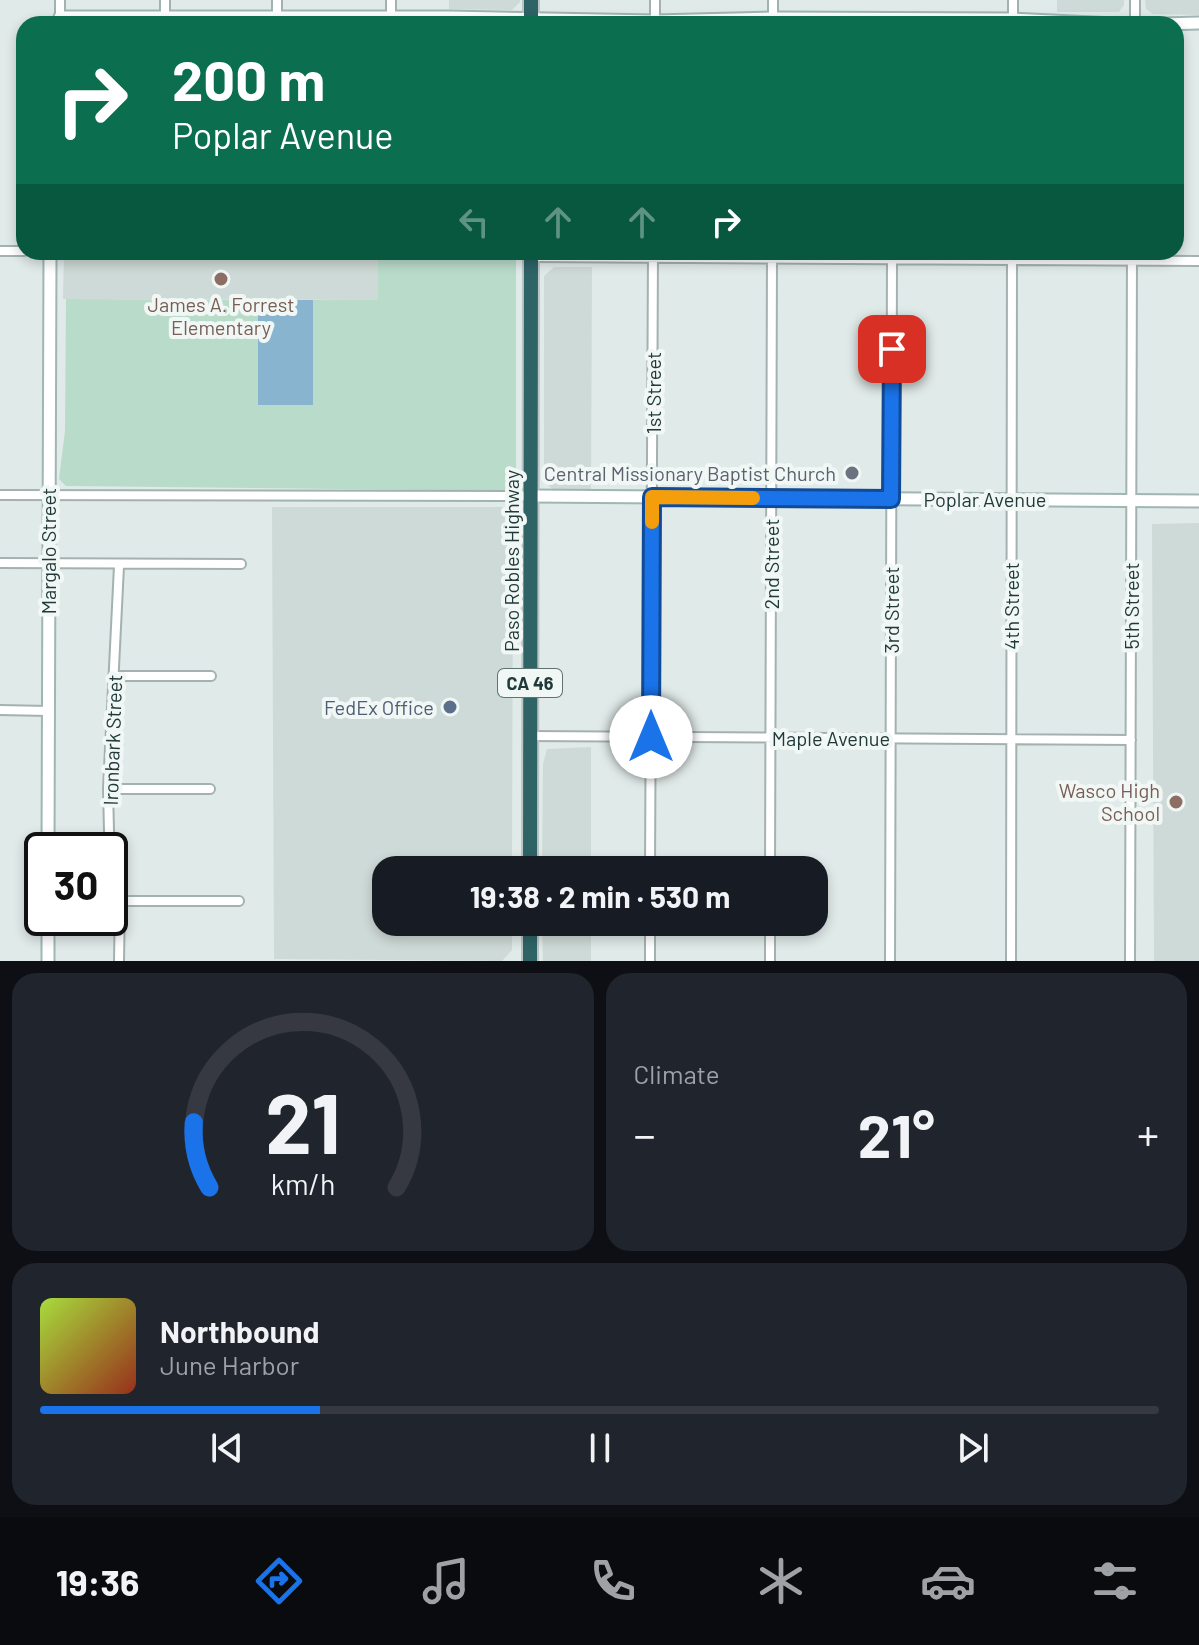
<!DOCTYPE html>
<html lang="en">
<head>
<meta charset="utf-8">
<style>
	:root { --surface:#171b24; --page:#20242c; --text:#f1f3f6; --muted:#9ea1a6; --line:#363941; --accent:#1a73e8 }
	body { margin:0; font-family:Barlow,sans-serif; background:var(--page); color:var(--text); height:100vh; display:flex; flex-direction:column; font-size:30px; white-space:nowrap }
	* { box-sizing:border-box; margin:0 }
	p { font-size:26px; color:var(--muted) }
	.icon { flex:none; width:44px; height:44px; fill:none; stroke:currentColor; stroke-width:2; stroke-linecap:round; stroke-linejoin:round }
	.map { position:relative; height:961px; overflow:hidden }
	.side { display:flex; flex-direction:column; gap:12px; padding:12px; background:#0d0f14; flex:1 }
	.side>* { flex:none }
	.top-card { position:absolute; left:16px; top:16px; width:1168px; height:244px; border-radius:24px; box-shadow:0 4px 12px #0003; background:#0b6e4f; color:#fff; overflow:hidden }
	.speed { position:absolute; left:24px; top:832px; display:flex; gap:16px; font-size:40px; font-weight:700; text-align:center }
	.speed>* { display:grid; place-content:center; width:104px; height:104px; border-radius:50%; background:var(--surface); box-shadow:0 4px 12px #0003; line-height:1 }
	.speed .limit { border:4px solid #111; border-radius:12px; background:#fff; color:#111 }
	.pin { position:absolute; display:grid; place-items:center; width:68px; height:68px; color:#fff; margin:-34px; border-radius:16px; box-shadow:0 4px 12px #0006 }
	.me { position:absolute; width:88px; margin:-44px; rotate:0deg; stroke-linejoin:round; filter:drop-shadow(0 0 6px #0008) }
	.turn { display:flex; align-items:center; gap:28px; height:168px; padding:0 24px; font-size:36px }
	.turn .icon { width:104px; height:104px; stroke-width:2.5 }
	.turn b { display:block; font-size:56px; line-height:68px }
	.lanes { display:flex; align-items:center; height:76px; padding:0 24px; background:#0003; justify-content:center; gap:40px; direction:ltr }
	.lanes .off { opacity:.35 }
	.big { font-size:60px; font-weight:700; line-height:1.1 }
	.side .widget { flex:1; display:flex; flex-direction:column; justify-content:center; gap:12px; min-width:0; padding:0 28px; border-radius:24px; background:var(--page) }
	.side .dial { align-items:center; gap:0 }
	.dial svg { height:208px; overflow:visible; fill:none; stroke:var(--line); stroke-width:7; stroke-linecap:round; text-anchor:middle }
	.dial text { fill:var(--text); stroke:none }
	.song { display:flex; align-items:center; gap:24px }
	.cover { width:96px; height:96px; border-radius:12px; background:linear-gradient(135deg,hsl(80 70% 55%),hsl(10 70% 35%)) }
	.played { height:8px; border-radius:4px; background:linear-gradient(90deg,var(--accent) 25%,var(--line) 25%) }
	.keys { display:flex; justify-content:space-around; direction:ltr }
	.heat { display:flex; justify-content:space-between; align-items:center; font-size:44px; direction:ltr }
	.side .tiles { flex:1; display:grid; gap:12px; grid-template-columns:1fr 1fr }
	.widget:last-child { grid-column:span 2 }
	.trip { position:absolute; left:372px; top:856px; width:456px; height:80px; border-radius:24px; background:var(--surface); box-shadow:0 4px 12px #0003; font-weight:700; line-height:80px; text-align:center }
	.dock { display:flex; height:128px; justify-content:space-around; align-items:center; background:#090b0e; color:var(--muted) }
	.dock .icon { width:56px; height:56px }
	.dock .on { color:var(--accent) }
	.dock b { font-size:36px; color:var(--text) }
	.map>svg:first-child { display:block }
</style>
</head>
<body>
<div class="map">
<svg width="1199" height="961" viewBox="0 0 1199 961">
	<rect width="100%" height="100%" fill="#e0eae8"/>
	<!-- built -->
	<path fill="#cedad7" d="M 449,0 L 520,0 L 520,2 L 512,10 L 449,9 Z
		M 1057,0 L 1124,0 L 1124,5 L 1119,12 L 1057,12 Z
		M 1145,0 L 1199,0 L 1199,15 L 1153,14 L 1146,9 Z
		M 64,252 L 515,252 L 515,257 L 378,258 L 378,300 L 63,299 Z
		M 554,267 L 592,267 L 591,489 L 552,489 L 544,480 L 544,276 Z
		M 272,507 L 503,507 L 513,516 L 512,870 L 386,870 L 386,922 L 512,922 L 512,950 L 502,961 L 274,959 Z
		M 1199,523 L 1199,961 L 1154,961 L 1152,524 Z
		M 591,747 L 591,870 L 542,870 L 543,764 L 547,749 Z
		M 542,922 L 591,922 L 591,961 L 543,961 Z"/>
	<!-- green -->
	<path fill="#b9dbca" d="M 516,257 L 516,491 L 66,486 L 59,479 L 65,431 L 66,299 L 258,300 L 258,405 L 313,405 L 313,300 L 378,300 L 378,258 Z"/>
	<!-- water -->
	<path fill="#88b4cf" d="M 258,300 L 313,300 L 313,405 L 258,405 Z"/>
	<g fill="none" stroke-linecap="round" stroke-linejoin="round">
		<!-- street casing -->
		<g stroke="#a3b2b0" stroke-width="12">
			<path id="street" d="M 60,0 L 60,17
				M 391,0 L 391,17
				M 655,0 L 655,23
				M 165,17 L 165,0
				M 277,17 L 277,0
				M 773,18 L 773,0
				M 1013,23 L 1013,0
				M 1135,24 L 1135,0
				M 0,251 L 24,251
				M 531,257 L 1199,261
				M 0,495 L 531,496
				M 0,563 L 241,564
				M 119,566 L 108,789 L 109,831 L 120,901 L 119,961
				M 113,676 L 211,676
				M 0,710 L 48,711
				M 530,736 L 1131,740
				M 108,789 L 210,789
				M 650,870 L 653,252
				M 770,870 L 772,258
				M 120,901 L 239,901
				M 650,961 L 650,922
				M 770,961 L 770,922
				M 890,961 L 892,258
				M 1011,961 L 1012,252
				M 1130,961 L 1132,252"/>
		</g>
		<!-- secondary casing -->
		<g stroke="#9fb6b3" stroke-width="15">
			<path id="secondary" d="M 60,24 L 60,17 L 449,17 L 655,21 L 773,18 L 1013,19 L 1114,24
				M 1163,24 L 1199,23
				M 531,496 L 1199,501
				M 48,850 L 50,252
				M 48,961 L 48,918"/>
		</g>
		<!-- highway casing -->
		<g stroke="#bcc4c4" stroke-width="18">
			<path id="highway" d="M 531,24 L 531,0
				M 530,870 L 531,252
				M 530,961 L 530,922"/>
		</g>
		<!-- street -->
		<use href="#street" stroke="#fff" stroke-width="8"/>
		<!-- secondary -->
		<use href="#secondary" stroke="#fff" stroke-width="11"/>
		<!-- highway -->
		<use href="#highway" stroke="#2e6466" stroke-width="14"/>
	</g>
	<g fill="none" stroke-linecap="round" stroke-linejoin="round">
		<!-- route casing -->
		<g stroke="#114b97" stroke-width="20">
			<path id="route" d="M 651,737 L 652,497 L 891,499 L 892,349"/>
		</g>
		<!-- route -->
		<use href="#route" stroke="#1a73e8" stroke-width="14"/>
		<!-- slow -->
		<path stroke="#f59e0b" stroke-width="14" d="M 652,522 L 652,497 L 753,498"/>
	</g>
	<!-- markers -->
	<g fill="#8d6e63" stroke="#f0f7f5" stroke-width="3">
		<circle cx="221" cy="279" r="8"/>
		<circle cx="1176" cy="802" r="8"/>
	</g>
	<circle fill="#6b7280" stroke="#f0f7f5" stroke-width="3" cx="852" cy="473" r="8"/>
	<circle fill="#5c6f8a" stroke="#f0f7f5" stroke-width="3" cx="450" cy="707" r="8"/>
	<g text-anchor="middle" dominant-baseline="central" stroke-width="8" stroke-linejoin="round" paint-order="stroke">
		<!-- shield labels -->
		<rect fill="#f0f7f5" stroke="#5f7371" stroke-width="2" x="498" y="669" width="64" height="28" rx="6"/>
		<g font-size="18" font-weight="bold" fill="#213a39">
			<text x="530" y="683">CA 46</text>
		</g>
		<!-- education labels -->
		<g font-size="20" fill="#785e54" stroke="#f0f7f5">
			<text x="221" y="304">James A. Forrest<tspan x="221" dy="23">Elementary</tspan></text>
			<text x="1160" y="790" text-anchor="end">Wasco High<tspan x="1160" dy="23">School</tspan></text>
		</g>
		<!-- street labels -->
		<g font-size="20" fill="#213a39" stroke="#f0f7f5">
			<text transform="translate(653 393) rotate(-90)">1st Street</text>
			<text x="985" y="499">Poplar Avenue</text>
			<text transform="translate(48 551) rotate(-90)">Margalo Street</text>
			<text transform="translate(511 561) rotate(-90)">Paso Robles Highway</text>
			<text transform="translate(771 564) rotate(-90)">2nd Street</text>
			<text transform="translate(1011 606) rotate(-90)">4th Street</text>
			<text transform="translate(1131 606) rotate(-90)">5th Street</text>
			<text transform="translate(891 610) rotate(-90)">3rd Street</text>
			<text x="831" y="738">Maple Avenue</text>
			<text transform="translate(112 740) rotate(-88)">Ironbark Street</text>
		</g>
		<!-- worship labels -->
		<g font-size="20" fill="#5b616d" stroke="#f0f7f5" text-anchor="end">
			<text x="836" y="473">Central Missionary Baptist Church</text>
		</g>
		<!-- service labels -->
		<g font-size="20" fill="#4e5e75" stroke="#f0f7f5" text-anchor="end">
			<text x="434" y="707">FedEx Office</text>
		</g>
	</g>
</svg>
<div class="speed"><div class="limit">30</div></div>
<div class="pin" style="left:892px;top:349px;background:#d93025"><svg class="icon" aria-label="arrive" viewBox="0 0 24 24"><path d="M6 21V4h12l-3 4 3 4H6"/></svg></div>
<svg class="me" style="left:651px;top:737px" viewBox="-20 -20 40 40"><circle r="19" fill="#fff"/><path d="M0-13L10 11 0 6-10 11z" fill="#1a73e8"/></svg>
<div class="trip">19:38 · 2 min · 530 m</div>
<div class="top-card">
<div class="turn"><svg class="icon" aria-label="right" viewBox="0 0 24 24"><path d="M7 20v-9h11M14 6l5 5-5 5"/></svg><div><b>200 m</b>Poplar Avenue</div></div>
<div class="lanes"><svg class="icon off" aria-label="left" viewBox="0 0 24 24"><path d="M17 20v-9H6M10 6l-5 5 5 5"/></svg><svg class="icon off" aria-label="ahead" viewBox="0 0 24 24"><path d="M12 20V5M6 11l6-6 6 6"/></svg><svg class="icon off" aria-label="ahead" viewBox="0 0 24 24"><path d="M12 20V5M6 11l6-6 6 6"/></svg><svg class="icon" aria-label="right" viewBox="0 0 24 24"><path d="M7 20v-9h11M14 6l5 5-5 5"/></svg></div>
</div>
</div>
<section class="side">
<div class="tiles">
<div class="widget dial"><svg viewBox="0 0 100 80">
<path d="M14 69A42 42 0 1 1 86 69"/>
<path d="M14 69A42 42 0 0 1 8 44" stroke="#1a73e8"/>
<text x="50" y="56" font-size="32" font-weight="700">21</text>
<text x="50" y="72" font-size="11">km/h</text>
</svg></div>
<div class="widget"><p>Climate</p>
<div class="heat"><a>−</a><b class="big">21°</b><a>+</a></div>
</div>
<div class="widget">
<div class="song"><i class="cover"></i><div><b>Northbound</b><p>June Harbor</p></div></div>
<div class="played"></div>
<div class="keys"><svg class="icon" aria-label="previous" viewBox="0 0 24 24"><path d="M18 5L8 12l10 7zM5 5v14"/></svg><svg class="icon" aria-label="pause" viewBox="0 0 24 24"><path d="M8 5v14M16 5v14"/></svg><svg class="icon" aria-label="next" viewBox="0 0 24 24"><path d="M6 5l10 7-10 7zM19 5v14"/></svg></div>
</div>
</div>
</section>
<nav class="dock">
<b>19:36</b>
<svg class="icon on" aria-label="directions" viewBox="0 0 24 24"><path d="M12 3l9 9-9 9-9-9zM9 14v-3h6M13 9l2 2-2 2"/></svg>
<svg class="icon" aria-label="music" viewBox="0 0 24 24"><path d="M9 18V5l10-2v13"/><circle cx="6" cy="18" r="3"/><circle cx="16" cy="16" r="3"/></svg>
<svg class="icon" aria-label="phone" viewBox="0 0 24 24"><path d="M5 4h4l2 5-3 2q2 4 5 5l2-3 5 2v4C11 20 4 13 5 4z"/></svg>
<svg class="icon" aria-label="climate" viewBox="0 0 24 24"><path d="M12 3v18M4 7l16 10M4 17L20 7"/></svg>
<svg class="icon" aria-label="car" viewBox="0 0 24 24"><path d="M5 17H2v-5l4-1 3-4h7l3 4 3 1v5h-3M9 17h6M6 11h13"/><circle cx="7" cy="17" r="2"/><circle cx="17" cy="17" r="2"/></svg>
<svg class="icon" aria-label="filters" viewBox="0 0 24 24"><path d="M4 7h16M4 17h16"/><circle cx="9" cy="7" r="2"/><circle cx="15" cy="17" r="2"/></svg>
</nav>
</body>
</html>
